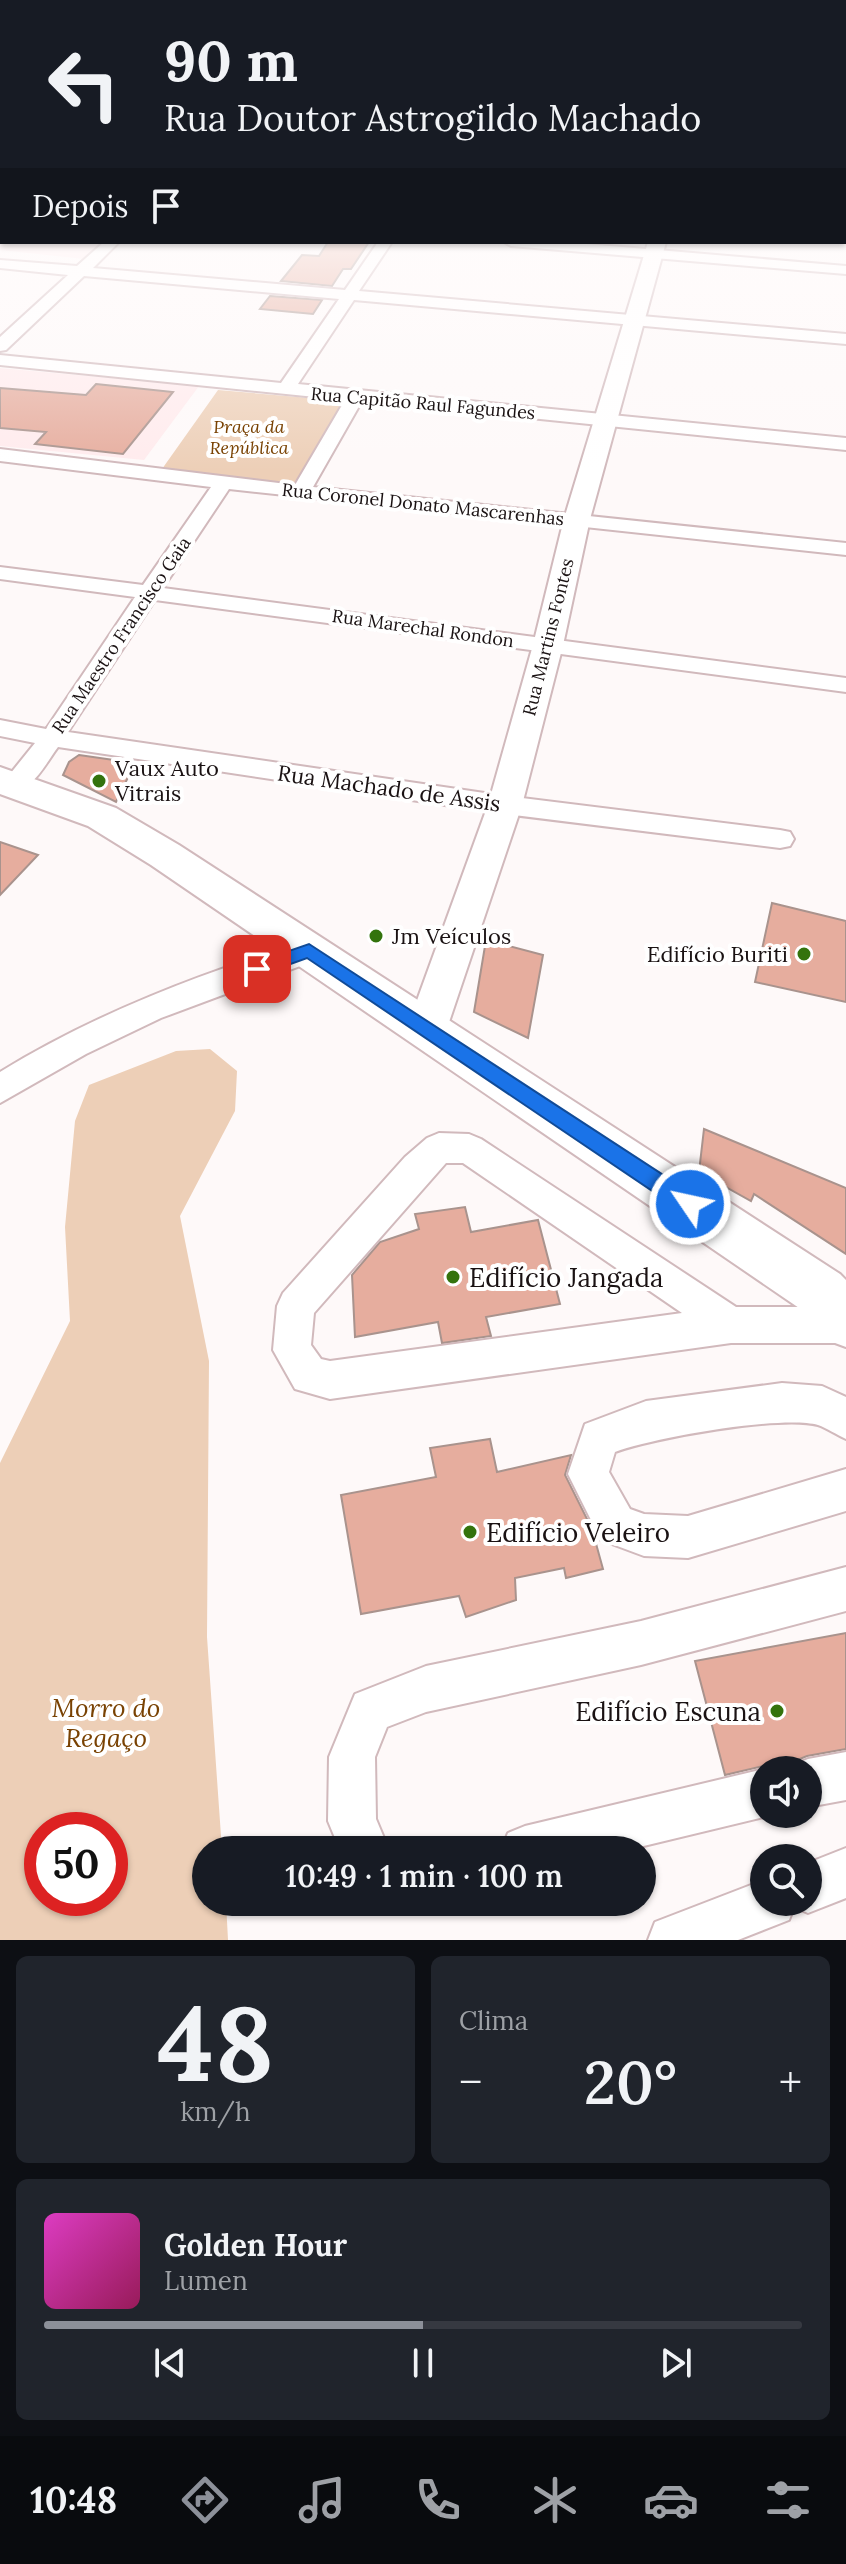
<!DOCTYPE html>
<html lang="pt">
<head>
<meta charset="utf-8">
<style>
	:root { --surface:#171b24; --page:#20242c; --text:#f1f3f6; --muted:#9ea1a6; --line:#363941; --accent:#8c9099 }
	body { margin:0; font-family:Lora,serif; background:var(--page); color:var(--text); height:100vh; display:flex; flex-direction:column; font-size:30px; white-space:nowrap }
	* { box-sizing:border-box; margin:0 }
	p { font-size:26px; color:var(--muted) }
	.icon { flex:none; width:44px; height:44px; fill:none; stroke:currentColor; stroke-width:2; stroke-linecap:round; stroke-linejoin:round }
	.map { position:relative; height:1940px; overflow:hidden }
	.sheet { display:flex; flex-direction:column; gap:16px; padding:16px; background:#0d0f14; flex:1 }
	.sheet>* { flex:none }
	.banner { position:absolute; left:0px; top:0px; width:846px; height:244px; box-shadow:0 2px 6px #0004; background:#171b24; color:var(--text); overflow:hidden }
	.tools { position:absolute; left:750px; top:1756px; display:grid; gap:16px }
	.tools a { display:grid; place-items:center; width:72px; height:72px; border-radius:50%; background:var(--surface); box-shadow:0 2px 6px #0004; font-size:40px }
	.speed { position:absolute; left:24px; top:1812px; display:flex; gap:16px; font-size:40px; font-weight:700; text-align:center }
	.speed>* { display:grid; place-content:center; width:104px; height:104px; border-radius:50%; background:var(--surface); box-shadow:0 2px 6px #0004; line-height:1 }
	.speed .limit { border:12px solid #d22; background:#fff; color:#111 }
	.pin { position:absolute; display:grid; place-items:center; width:68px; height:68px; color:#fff; margin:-34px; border-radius:16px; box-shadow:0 4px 12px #0006 }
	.me { position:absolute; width:88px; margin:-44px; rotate:304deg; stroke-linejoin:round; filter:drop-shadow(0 0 6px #0008) }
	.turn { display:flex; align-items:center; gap:28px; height:168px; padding:0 32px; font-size:36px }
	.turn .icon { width:104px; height:104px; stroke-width:2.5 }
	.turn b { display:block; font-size:56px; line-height:68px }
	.then { display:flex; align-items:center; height:76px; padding:0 32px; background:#0003; gap:16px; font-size:30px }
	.big { font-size:60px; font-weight:600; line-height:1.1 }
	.sheet .tile { flex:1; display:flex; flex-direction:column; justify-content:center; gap:12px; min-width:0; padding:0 28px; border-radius:12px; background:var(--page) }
	.sheet .dial { align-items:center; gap:0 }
	.dial b { font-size:104px; line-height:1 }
	.song { display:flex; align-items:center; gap:24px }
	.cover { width:96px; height:96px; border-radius:12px; background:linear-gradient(135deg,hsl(310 70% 55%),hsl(330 70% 35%)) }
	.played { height:8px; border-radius:4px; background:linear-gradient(90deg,var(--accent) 50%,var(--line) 50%) }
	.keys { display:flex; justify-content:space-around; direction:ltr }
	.heat { display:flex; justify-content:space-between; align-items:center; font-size:44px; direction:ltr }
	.sheet .tiles { flex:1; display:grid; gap:16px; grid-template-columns:1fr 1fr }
	.tile:last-child { grid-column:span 2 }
	.trip { position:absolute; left:192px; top:1836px; width:464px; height:80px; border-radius:40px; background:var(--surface); box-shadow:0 2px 6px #0004; font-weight:600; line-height:80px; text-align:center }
	.tab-bar { display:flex; height:128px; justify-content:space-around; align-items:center; background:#090b0e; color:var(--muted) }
	.tab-bar .icon { width:56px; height:56px }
	.tab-bar .on { color:var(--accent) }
	.tab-bar b { font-size:36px; color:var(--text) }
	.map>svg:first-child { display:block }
</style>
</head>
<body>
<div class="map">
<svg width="846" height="1940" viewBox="0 0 846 1940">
	<rect width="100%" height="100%" fill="#fef9f9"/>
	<!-- built -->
	<path fill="#ffebed" d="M 0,200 L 2,242 L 102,242 L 84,259 L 0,250 Z
		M 0,368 L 199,386 L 144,460 L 0,446 Z"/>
	<!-- green -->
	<path fill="#edcfb7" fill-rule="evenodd" d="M 218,390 L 344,401 L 295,485 L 162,469 Z
		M 210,1049 L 237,1071 L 235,1111 L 180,1216 L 209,1361 L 207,1637 L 222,1850 L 206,1850 L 206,1902 L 226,1902 L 228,1940 L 0,1940 L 0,1463 L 70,1321 L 65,1227 L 75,1121 L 89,1085 L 176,1051 ZM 110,1830 L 110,1898 L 42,1898 L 42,1830 Z"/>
	<!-- building -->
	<path fill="#e6ad9e" stroke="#a9938d" stroke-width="2" d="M 328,242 L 369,242 L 351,269 L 343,269 L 332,286 L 281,281 L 302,255 L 319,256 Z
		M 270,296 L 322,300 L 313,314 L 260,309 Z
		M 96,384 L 173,392 L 123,454 L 35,444 L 46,432 L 0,428 L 0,388 L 86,395 Z
		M 79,755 L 135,763 L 116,802 L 63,775 L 69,762 Z
		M 0,842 L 38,855 L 0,895 Z
		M 772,903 L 846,921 L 846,1002 L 755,982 Z
		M 486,940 L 543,955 L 528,1038 L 474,1012 Z
		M 704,1129 L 846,1188 L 846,1254 L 754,1194 L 751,1201 L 699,1172 Z
		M 465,1207 L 471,1232 L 538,1220 L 560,1304 L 486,1317 L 491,1336 L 442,1343 L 438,1322 L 355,1337 L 352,1275 L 380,1242 L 419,1229 L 415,1214 Z
		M 490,1439 L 497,1472 L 571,1455 L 565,1475 L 592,1529 L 603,1569 L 566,1578 L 564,1568 L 515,1578 L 516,1600 L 466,1617 L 459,1596 L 361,1614 L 341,1495 L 436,1477 L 430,1448 Z
		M 846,1633 L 846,1749 L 807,1756 L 790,1763 L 787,1770 L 767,1770 L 763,1766 L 725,1775 L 695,1661 Z"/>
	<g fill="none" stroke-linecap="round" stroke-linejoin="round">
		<!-- minor casing -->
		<g stroke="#d1b9bc" stroke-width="4">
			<path id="minor" d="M 844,210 L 846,210 L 846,218 L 844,218 Z
				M 104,242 L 119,242 L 93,268 L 345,290 L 378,242 L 392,242 L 359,291 L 846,334 L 846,344 L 354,300 L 298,384 L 846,438 L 846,450 L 362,401 L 313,487 L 846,543 L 846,555 L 229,489 L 163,588 L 846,678 L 846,692 L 155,600 L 68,732 L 505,796 L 780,830 L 790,832 L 794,839 L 790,846 L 780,848 L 505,814 L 58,747 C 45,764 30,797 6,790 L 2,784 L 35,743 L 0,736 L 0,720 L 46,729 L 135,597 L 0,579 L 0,567 L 143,585 L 211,487 L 0,461 L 0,449 L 295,485 L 345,400 L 0,365 L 0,355 L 281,383 L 339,299 L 84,276 L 6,350 L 0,351 L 0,337 L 68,275 L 0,268 L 0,260 L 77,266 Z
				M 504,242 L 563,242 L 846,266 L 846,274 L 511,246 Z
				M 309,940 L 319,943 L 324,951 L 319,959 L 161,1018 L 86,1054 L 0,1103 L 0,1072 C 96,1013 202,973 309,940 Z
				M 439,1133 L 469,1134 L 481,1139 L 736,1307 L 846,1307 L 846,1343 L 731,1343 L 330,1399 L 295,1389 L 273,1350 L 277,1306 L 283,1293 L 405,1157 L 427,1138 ZM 446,1163 L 463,1163 L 682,1313 L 330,1361 L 321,1359 L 311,1345 L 314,1313 Z
				M 782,1383 L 822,1386 L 846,1397 L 846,1439 C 837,1435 827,1428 818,1425 C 781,1415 653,1438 615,1452 L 609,1472 L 630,1509 L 644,1514 L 688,1516 L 846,1469 L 846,1511 L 688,1558 L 644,1556 L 601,1540 L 568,1474 L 585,1424 L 646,1401 Z
				M 846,1567 L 846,1611 L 641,1665 L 426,1712 L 387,1727 L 375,1757 L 376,1819 L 389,1850 L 340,1850 L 328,1821 L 329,1757 L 355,1694 L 426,1666 L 641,1621 Z
				M 846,1752 L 846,1800 L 808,1807 L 808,1770 L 790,1770 L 791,1766 L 808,1759 Z
				M 764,1769 L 764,1814 L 771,1814 L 764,1817 L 627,1850 L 501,1850 L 508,1833 L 525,1826 Z
				M 846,1848 L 846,1898 L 808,1913 L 794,1907 L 789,1920 L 738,1940 L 648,1940 L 655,1922 L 764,1880 L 764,1902 L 808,1902 L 808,1863 Z"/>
		</g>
		<!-- tertiary casing -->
		<g stroke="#d1b9bc" stroke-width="4">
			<path id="tertiary" d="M 648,242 L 666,242 L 590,519 L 563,645 L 522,805 L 447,1028 L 441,1039 L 427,1044 L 413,1039 L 407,1028 L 488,805 L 533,645 L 564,519 Z"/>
		</g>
		<!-- secondary casing -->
		<g stroke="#d1b9bc" stroke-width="4">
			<path id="secondary" d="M 0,767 L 116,808 L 179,845 L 840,1274 L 846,1280 L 846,1347 L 827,1340 L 802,1310 L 151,865 L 88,826 L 0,794 Z"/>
		</g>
		<!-- minor -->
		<use href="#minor" fill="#fff" fill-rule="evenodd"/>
		<!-- tertiary -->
		<use href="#tertiary" fill="#fff" fill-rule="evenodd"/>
		<!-- secondary -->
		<use href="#secondary" fill="#fff" fill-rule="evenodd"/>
	</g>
	<!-- sky -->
	<linearGradient id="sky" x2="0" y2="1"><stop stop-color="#98acdc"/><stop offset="0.42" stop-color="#fffcfc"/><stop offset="1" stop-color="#fffcfc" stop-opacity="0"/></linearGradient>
	<rect width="846" height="471" fill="url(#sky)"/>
	<!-- route -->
	<path fill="#1a73e8" stroke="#114b97" stroke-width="2" d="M 309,944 L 697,1197 L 700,1204 L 697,1211 L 690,1214 L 682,1211 L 307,958 L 257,976 L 248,969 L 251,964 Z"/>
	<!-- markers -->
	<g fill="#34730d" stroke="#fff" stroke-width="3">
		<circle cx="99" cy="781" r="8"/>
		<circle cx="376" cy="936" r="8"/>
		<circle cx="804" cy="954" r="8"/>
		<circle cx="453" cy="1277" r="8"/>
		<circle cx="470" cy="1532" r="8"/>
		<circle cx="777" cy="1711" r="8"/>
	</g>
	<g text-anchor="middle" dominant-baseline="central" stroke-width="8" stroke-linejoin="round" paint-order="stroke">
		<!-- far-street labels -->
		<g font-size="18" fill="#1a1213" stroke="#fff">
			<text transform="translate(423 403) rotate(5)">Rua Capitão Raul Fagundes</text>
			<text transform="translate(423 504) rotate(6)">Rua Coronel Donato Mascarenhas</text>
			<text transform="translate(423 628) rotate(8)">Rua Marechal Rondon</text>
			<text transform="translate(121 635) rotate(-56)">Rua Maestro Francisco Gaia</text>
			<text transform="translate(548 637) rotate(-76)">Rua Martins Fontes</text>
		</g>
		<!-- far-park labels -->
		<g font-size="18" font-style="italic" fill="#794203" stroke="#fff">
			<text x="249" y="426">Praça da<tspan x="249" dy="21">República</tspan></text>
		</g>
		<!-- poi labels -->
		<g font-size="22" fill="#1a1213" stroke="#fff" text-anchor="start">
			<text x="115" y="768">Vaux Auto<tspan x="115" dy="25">Vitrais</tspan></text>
			<text x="392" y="936">Jm Veículos</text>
			<text x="788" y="954" text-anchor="end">Edifício Buriti</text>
		</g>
		<!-- street labels -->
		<g font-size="22" fill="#1a1213" stroke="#fff">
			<text transform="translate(389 788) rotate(8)">Rua Machado de Assis</text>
		</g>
		<!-- near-poi labels -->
		<g font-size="26" fill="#1a1213" stroke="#fff" text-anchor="start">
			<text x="469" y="1277">Edifício Jangada</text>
			<text x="486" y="1532">Edifício Veleiro</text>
			<text x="761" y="1711" text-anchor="end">Edifício Escuna</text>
		</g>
		<!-- near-park labels -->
		<g font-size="26" font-style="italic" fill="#794203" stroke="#fff">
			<text x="106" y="1707">Morro do<tspan x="106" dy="30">Regaço</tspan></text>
		</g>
	</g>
</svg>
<div class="tools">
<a><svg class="icon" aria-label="sound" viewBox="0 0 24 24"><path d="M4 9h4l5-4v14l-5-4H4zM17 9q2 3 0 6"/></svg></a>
<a><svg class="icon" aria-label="search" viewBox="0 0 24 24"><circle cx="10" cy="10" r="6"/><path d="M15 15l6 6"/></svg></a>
</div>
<div class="speed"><div class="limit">50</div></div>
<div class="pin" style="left:257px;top:969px;background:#d93025"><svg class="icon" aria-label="arrive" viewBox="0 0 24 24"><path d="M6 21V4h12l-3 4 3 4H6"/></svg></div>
<svg class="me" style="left:690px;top:1204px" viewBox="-20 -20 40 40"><circle r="17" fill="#1a73e8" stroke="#fff" stroke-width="3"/><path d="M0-11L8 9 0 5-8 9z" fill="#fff"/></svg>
<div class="trip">10:49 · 1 min · 100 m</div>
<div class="banner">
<div class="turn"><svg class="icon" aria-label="left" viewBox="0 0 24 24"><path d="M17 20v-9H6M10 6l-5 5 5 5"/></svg><div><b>90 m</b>Rua Doutor Astrogildo Machado</div></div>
<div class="then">Depois<svg class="icon" aria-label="arrive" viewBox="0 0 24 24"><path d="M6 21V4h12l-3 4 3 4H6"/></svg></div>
</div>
</div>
<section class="sheet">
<div class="tiles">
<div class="tile dial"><b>48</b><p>km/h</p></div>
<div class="tile"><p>Clima</p>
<div class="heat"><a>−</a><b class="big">20°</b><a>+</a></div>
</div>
<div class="tile">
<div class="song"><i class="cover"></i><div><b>Golden Hour</b><p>Lumen</p></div></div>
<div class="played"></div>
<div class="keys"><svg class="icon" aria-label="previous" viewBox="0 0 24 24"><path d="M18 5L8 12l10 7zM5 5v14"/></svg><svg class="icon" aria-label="pause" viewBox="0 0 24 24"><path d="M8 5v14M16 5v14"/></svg><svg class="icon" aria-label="next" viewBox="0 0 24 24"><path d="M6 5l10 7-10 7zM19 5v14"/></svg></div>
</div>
</div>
</section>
<nav class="tab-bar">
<b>10:48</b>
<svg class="icon on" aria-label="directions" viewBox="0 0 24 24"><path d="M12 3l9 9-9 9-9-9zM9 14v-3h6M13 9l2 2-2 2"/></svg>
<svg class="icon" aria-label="music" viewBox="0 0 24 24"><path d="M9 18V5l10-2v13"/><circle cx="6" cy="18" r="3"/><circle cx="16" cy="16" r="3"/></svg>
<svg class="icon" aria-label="phone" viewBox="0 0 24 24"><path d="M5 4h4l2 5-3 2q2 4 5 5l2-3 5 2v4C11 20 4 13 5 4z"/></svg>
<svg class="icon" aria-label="climate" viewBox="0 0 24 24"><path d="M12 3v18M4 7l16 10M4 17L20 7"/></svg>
<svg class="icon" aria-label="car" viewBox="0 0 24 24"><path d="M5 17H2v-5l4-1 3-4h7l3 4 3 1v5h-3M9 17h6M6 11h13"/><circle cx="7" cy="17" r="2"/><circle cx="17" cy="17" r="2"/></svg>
<svg class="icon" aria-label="filters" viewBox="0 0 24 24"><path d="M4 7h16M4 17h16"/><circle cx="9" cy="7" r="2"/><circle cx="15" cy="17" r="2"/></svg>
</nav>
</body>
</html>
